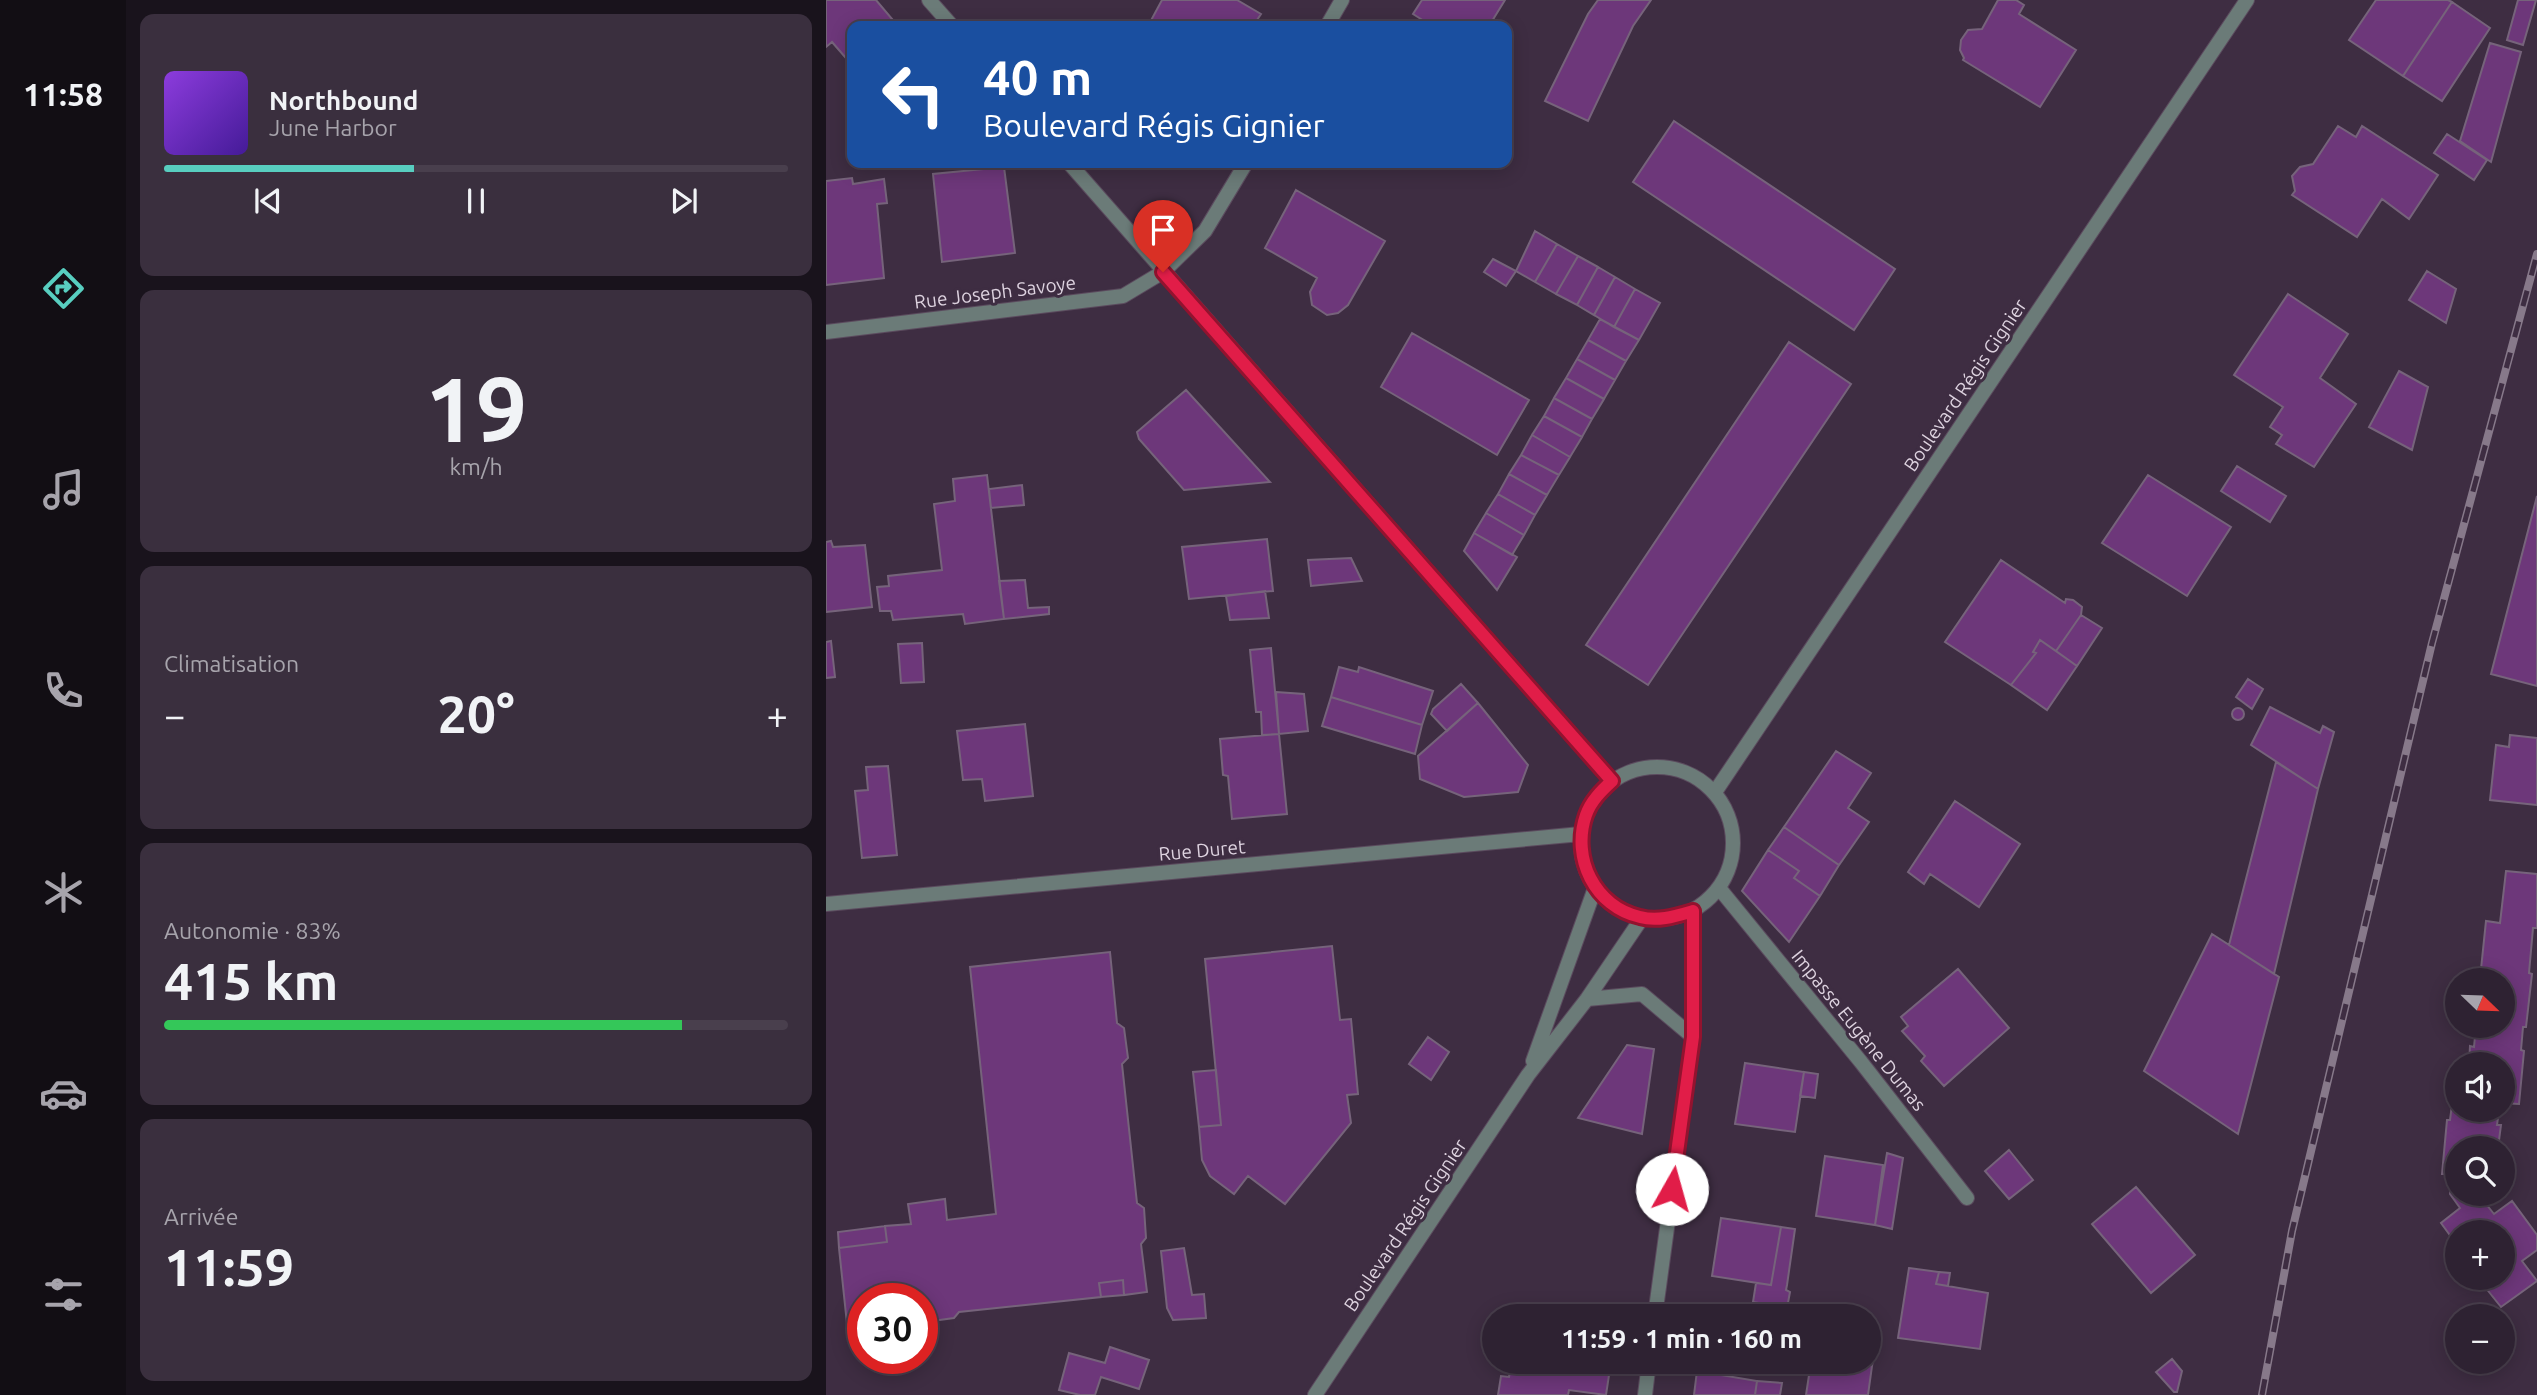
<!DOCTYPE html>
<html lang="fr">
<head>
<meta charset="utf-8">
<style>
	:root { --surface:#2e2232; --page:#3a2f3e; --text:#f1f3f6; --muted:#a7a4ac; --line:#493f4d; --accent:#58cec0 }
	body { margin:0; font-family:Ubuntu,sans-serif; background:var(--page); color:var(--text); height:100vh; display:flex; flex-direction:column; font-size:26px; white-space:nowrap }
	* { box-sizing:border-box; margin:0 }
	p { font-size:23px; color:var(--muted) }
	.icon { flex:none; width:38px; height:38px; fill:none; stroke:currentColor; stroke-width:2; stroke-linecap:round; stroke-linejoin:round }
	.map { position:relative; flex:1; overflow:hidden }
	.panel { display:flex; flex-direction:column; gap:14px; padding:14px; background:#19131c; width:700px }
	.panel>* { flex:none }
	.top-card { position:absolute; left:21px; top:21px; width:665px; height:147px; border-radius:14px; box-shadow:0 4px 18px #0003,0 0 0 2px var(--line); background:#1a4fa0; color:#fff; overflow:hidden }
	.needle { width:46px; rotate:113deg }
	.tools { position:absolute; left:1619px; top:968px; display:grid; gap:14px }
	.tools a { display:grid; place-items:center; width:70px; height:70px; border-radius:50%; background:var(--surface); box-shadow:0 4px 18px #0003,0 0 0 2px var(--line); font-size:35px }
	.speed { position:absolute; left:21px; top:1283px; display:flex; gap:14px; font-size:35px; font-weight:700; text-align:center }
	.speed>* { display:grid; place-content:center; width:91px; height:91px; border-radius:50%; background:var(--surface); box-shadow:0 4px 18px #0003,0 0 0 2px var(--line); line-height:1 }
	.speed .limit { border:10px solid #d22; background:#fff; color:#111 }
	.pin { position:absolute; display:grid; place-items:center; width:60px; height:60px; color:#fff; margin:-72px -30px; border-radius:50% 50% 50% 0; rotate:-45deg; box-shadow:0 0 7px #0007 }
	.pin .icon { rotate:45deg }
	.me { position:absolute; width:77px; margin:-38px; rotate:7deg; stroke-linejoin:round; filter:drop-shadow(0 0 5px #0008) }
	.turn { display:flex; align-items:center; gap:24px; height:147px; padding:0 21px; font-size:32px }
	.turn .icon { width:91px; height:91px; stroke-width:2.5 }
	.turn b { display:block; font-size:49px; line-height:60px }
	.big { font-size:52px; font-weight:600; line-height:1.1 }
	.panel .card { flex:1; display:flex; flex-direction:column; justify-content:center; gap:10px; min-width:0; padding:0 24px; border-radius:14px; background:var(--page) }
	.panel .dial { align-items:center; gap:0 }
	.dial b { font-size:91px; line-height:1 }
	.song { display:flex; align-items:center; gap:21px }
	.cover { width:84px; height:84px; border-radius:10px; background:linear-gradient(135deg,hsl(270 70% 55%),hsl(260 70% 35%)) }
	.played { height:7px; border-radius:4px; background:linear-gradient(90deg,var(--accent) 40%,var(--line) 40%) }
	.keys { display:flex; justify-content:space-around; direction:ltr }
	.heat { display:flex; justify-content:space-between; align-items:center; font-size:38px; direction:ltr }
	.charge { height:10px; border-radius:5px; background:linear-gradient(90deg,#34c759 83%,var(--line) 0) }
	.trip { position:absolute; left:656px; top:1304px; width:399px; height:70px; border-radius:35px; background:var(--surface); box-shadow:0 4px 18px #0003,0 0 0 2px var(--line); font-weight:600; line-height:70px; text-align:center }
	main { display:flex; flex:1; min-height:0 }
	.tabs { display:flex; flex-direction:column; width:126px; justify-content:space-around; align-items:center; background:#120e14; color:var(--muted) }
	.tabs .icon { width:49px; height:49px }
	.tabs .active { color:var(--accent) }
	.tabs b { font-size:32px; color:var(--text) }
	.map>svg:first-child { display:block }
</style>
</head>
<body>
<main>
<nav class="tabs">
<b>11:58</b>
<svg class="icon active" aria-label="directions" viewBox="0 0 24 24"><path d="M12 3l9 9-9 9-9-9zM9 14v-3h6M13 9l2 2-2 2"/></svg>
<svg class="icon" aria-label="music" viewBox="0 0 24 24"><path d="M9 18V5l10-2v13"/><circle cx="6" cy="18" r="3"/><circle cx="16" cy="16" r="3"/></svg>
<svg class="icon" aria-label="phone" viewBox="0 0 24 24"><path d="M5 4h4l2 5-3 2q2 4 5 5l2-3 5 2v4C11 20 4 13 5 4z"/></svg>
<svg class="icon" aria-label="climate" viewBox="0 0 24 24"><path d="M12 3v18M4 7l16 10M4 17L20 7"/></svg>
<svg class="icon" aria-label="car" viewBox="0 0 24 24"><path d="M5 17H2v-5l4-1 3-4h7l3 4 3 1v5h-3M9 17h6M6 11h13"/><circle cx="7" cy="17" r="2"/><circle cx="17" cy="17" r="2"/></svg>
<svg class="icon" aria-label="filters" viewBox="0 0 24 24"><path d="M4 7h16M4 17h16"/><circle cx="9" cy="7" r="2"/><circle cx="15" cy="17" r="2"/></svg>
</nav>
<section class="panel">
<div class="card">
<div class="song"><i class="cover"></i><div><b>Northbound</b><p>June Harbor</p></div></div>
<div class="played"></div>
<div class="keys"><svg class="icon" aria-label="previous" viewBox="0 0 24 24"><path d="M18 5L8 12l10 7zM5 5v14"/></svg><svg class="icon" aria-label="pause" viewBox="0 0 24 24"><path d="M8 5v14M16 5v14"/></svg><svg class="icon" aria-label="next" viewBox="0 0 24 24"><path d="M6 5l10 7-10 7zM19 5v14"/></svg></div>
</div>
<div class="card dial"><b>19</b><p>km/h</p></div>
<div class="card"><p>Climatisation</p>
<div class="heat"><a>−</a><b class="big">20°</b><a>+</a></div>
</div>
<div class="card"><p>Autonomie · 83%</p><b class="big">415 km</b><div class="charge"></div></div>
<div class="card"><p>Arrivée</p><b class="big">11:59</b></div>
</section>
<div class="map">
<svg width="1711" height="1395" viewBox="0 0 1711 1395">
	<rect width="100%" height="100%" fill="#3e2d42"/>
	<!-- building -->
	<path fill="#6d377a" stroke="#76637b" stroke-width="2" d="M 0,0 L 50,0 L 72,26 L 26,26 L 26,65 L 6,42 L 0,47 Z
		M 336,0 L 411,0 L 435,14 L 427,26 L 322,26 Z
		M 596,0 L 679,0 L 663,26 L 606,26 L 587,14 Z
		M 772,0 L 825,0 L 807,26 L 762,121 L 719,101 L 762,14 Z
		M 1172,0 L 1190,0 L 1198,5 L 1193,14 L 1250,50 L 1214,107 L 1137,60 L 1138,58 L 1134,50 L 1135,40 L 1142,30 L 1156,29 Z
		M 1550,0 L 1622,0 L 1626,2 L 1577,76 L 1523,40 Z
		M 1692,0 L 1710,0 L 1697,45 L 1681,40 Z
		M 1626,2 L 1664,28 L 1616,101 L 1577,76 Z
		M 1664,43 L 1695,52 L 1665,162 L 1634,141 Z
		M 848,121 L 1069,269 L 1028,330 L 807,182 Z
		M 1512,126 L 1530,137 L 1536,126 L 1612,175 L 1583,219 L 1556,199 L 1531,237 L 1466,195 L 1469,191 L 1466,176 L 1474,167 L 1487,164 Z
		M 1621,134 L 1661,160 L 1648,180 L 1608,153 Z
		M 178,167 L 189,253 L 116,262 L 107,174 Z
		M 26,178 L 27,184 L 58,179 L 61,203 L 51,204 L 58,278 L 0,285 L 0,181 Z
		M 470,190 L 559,241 L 522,305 L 512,313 L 501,315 L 486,305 L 484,292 L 491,278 L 439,248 Z
		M 709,231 L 731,244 L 709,282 L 690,271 Z
		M 731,244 L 752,256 L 730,294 L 709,282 Z
		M 752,256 L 772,267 L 751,305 L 730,294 Z
		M 667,259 L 690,271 L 680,286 L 658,272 Z
		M 772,267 L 789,277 L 768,315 L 751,305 Z
		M 1601,271 L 1630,289 L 1620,323 L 1583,300 Z
		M 789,277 L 809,289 L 788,327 L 768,315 Z
		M 809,289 L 834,303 L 813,340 L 788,327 Z
		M 1462,294 L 1522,334 L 1494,378 L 1530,404 L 1488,467 L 1450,444 L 1456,435 L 1444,427 L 1457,407 L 1408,375 Z
		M 774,319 L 813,340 L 800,361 L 762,340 Z
		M 586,333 L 703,400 L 671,455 L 555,387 Z
		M 762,340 L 800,361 L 789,380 L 751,359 Z
		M 963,342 L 1025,384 L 822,685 L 760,645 Z
		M 751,359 L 789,380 L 778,399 L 740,378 Z
		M 1573,371 L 1602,387 L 1586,450 L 1543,427 Z
		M 740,378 L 778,399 L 766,419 L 728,398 Z
		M 360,390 L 444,482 L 358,490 L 313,439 L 311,432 Z
		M 728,398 L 766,419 L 756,437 L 718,416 Z
		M 718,416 L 756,437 L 744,457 L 706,435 Z
		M 706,435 L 744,457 L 733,475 L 695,455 Z
		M 695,455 L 733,475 L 721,495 L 683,474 Z
		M 1411,466 L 1460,496 L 1444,522 L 1395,491 Z
		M 683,474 L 721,495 L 709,515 L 672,494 Z
		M 161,475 L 178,619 L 139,624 L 137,614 L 67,620 L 65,611 L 54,611 L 51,587 L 63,586 L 62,576 L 116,570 L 108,504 L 129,501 L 127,479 Z
		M 1322,475 L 1405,527 L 1361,596 L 1276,543 Z
		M 196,485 L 198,505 L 165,508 L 163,489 Z
		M 672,494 L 709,515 L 698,535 L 660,513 Z
		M 1711,496 L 1711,686 L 1665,674 Z
		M 660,513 L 698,535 L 686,555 L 648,533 Z
		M 648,533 L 691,557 L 671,590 L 638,551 Z
		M 441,539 L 447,591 L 363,599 L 356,547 Z
		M 5,541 L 7,547 L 39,545 L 46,607 L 0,612 L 0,542 Z
		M 525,558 L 536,581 L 485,586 L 482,560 Z
		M 1175,560 L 1239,603 L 1240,599 L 1247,600 L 1256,607 L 1255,615 L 1230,651 L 1214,640 L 1207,652 L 1210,653 L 1185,685 L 1119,642 Z
		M 199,580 L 202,608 L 223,607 L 223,614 L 178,619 L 173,581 Z
		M 439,591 L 443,618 L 404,620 L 400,596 Z
		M 1255,615 L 1276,628 L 1251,666 L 1230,651 Z
		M 1214,640 L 1251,666 L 1221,710 L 1185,685 L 1210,653 L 1207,652 Z
		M 5,641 L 9,677 L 0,678 L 0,642 Z
		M 96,643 L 98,682 L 75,683 L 72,644 Z
		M 445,648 L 453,734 L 436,735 L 435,712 L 430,712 L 424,650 Z
		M 513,667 L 532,672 L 533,667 L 607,691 L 596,725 L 505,697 Z
		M 1422,679 L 1437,689 L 1426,709 L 1410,697 Z
		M 635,684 L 652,703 L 621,731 L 605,714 L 607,709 Z
		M 450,692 L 478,694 L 482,731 L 453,734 Z
		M 505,697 L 596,725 L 589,754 L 496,726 Z
		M 652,703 L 702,765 L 692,792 L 638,797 L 594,779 L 592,756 Z
		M 1444,707 L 1494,733 L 1497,726 L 1508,732 L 1492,789 L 1425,745 Z
		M1406 714a6 6 0 1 1 12 0a6 6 0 1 1-12 0Z
		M 199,724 L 207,796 L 159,801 L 156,779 L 137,780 L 131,731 Z
		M 453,734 L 461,814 L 406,819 L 402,776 L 397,775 L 394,739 Z
		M 1684,735 L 1711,738 L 1711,805 L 1664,800 L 1670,745 L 1683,747 Z
		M 1010,751 L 1045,773 L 1022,808 L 1043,822 L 1013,865 L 958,827 Z
		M 1450,762 L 1492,789 L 1448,974 L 1403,945 Z
		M 62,766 L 71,855 L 36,858 L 29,791 L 42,790 L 40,767 Z
		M 1129,801 L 1194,844 L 1153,907 L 1104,874 L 1098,884 L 1082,872 Z
		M 958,827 L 1013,865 L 994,896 L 968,878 L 973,871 L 942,850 Z
		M 942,850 L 973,871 L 968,878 L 994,896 L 963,942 L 916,891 Z
		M 1680,871 L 1711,874 L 1711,928 L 1707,928 L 1703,973 L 1706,974 L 1700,1027 L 1697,1027 L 1695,1050 L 1698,1051 L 1693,1104 L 1676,1103 L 1676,1064 L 1643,1064 L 1644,1046 L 1648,1047 L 1650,1026 L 1676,1026 L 1676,980 L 1651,980 L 1652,969 L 1655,969 L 1660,921 L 1674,923 Z
		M 1386,934 L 1453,977 L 1412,1134 L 1318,1071 Z
		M 506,946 L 514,1020 L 525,1019 L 532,1094 L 521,1095 L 525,1123 L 459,1204 L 422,1176 L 408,1194 L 384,1176 L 376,1160 L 373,1127 L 395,1125 L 379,959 Z
		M 284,952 L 291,1023 L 298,1028 L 302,1058 L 296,1064 L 311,1203 L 318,1208 L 320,1238 L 315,1244 L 321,1292 L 298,1295 L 297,1280 L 273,1283 L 275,1297 L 133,1312 L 128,1318 L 99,1322 L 96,1320 L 96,1298 L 37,1298 L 37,1323 L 21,1324 L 13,1248 L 61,1242 L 59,1226 L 85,1224 L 82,1204 L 119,1199 L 121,1220 L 170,1214 L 144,967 Z
		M 1132,969 L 1183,1028 L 1118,1086 L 1095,1061 L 1099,1056 L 1076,1031 L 1082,1026 L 1075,1017 Z
		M 602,1037 L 623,1052 L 605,1080 L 583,1064 Z
		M 801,1045 L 828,1049 L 816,1134 L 752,1118 Z
		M 919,1063 L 978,1072 L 969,1132 L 909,1124 Z
		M 390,1070 L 395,1125 L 373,1127 L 367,1072 Z
		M 978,1072 L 992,1074 L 989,1098 L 974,1096 Z
		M 1627,1097 L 1631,1097 L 1631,1110 L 1673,1110 L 1671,1125 L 1675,1125 L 1672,1148 L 1631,1148 L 1631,1194 L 1652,1194 L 1668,1214 L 1686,1201 L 1711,1235 L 1711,1250 L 1696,1261 L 1711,1281 L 1675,1307 L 1659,1287 L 1671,1278 L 1676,1278 L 1676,1232 L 1631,1232 L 1631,1245 L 1615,1223 L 1634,1208 L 1624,1194 L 1626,1174 L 1616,1174 L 1621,1120 L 1624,1120 Z
		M 1183,1150 L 1207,1180 L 1183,1199 L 1159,1171 Z
		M 1061,1153 L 1077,1158 L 1066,1229 L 1049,1225 Z
		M 999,1156 L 1057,1165 L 1049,1225 L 990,1216 Z
		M 1310,1187 L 1369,1255 L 1325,1293 L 1266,1224 Z
		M 895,1218 L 955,1227 L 945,1285 L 886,1276 Z
		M 59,1226 L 61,1242 L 13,1248 L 12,1232 Z
		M 955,1227 L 969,1229 L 961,1285 L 960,1290 L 964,1292 L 961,1308 L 927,1302 L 930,1283 L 945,1285 Z
		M 358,1248 L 366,1295 L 378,1294 L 380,1318 L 347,1320 L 341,1308 L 335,1251 Z
		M 1083,1268 L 1113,1272 L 1110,1284 L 1162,1293 L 1154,1349 L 1072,1338 Z
		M 1113,1272 L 1124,1273 L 1122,1286 L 1110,1284 Z
		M 297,1280 L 298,1295 L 275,1297 L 273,1283 Z
		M 284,1347 L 323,1360 L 313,1389 L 275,1377 L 269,1395 L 254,1395 L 233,1390 L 243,1353 L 279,1363 Z
		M 1043,1349 L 1049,1350 L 1046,1366 L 1023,1362 L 1043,1362 Z
		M 1346,1359 L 1356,1371 L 1351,1392 L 1348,1392 L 1330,1372 Z
		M 686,1362 L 785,1362 L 780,1395 L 743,1390 L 742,1395 L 672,1395 L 675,1376 L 683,1377 Z
		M 985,1362 L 1023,1362 L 1046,1366 L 1042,1395 L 980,1395 Z
		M 871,1371 L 931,1381 L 929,1395 L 868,1395 Z
		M 931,1381 L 956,1383 L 954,1395 L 929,1395 Z"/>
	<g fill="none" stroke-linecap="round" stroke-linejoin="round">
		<!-- street casing -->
		<g stroke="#5b4b5e" stroke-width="16">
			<path id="street" d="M 103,0 L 126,26
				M 501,26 L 516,0
				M 243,163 L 786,781
				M 0,332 L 297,296 L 337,272 L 379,231 L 420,163
				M755 843a76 76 0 1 1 152 0a76 76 0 1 1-152 0Z
				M 889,792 L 1421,0
				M 893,888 L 1035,1062 L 1141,1198
				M 0,904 L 755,834
				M 761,999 L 816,994 L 867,1037
				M 707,1061 L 769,888
				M 829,1316 L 867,1037 L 867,911
				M 489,1395 L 702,1075 L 761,999 L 816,918
				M 819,1395 L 823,1362"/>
		</g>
		<!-- street -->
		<use href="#street" stroke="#6b7b78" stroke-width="14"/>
		<!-- rail casing -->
		<g stroke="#87798a" stroke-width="8">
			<path id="rail" d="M 1436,1395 L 1466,1231 L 1606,643 L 1711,254"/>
		</g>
		<!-- rail -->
		<use href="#rail" stroke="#3e2d42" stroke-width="5" stroke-dasharray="16" stroke-linecap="butt"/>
	</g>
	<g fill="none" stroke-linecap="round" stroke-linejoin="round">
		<!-- route casing -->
		<g stroke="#92132f" stroke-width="18">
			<path id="route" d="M 337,272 L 786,781 C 775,791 765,801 760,815 C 745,858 769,907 814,917 C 832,922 850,916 867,911 L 867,1037 L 846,1189"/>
		</g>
		<!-- route -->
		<use href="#route" stroke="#e11d48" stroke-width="12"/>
	</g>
	<g text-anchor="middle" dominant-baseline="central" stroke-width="6" stroke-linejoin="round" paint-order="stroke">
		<!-- street labels -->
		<g font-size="19" fill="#ddd2df" stroke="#3e2d42">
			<text transform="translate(169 292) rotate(-7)">Rue Joseph Savoye</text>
			<text transform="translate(1139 385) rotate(-56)">Boulevard Régis Gignier</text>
			<text transform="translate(376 850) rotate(-5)">Rue Duret</text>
			<text transform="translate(1033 1030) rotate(51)">Impasse Eugène Dumas</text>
			<text transform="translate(579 1225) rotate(-56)">Boulevard Régis Gignier</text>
		</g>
	</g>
</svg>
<div class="tools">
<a><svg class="needle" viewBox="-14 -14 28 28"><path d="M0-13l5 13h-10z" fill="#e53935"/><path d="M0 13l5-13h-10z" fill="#a7a4ac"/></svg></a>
<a><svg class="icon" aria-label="sound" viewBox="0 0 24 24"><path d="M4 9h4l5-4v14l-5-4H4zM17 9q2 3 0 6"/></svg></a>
<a><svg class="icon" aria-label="search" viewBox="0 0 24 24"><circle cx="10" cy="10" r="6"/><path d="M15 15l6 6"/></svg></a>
<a>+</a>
<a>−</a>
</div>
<div class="speed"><div class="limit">30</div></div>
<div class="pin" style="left:337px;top:272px;background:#d93025"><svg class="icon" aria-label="arrive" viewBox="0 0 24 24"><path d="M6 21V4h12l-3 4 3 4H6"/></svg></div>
<svg class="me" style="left:846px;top:1189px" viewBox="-20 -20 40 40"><circle r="19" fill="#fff"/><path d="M0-13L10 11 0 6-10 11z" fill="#e11d48"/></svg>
<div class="trip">11:59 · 1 min · 160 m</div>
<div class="top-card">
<div class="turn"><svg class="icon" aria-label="left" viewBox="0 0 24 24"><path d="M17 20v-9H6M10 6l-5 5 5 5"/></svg><div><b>40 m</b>Boulevard Régis Gignier</div></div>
</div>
</div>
</main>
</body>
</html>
